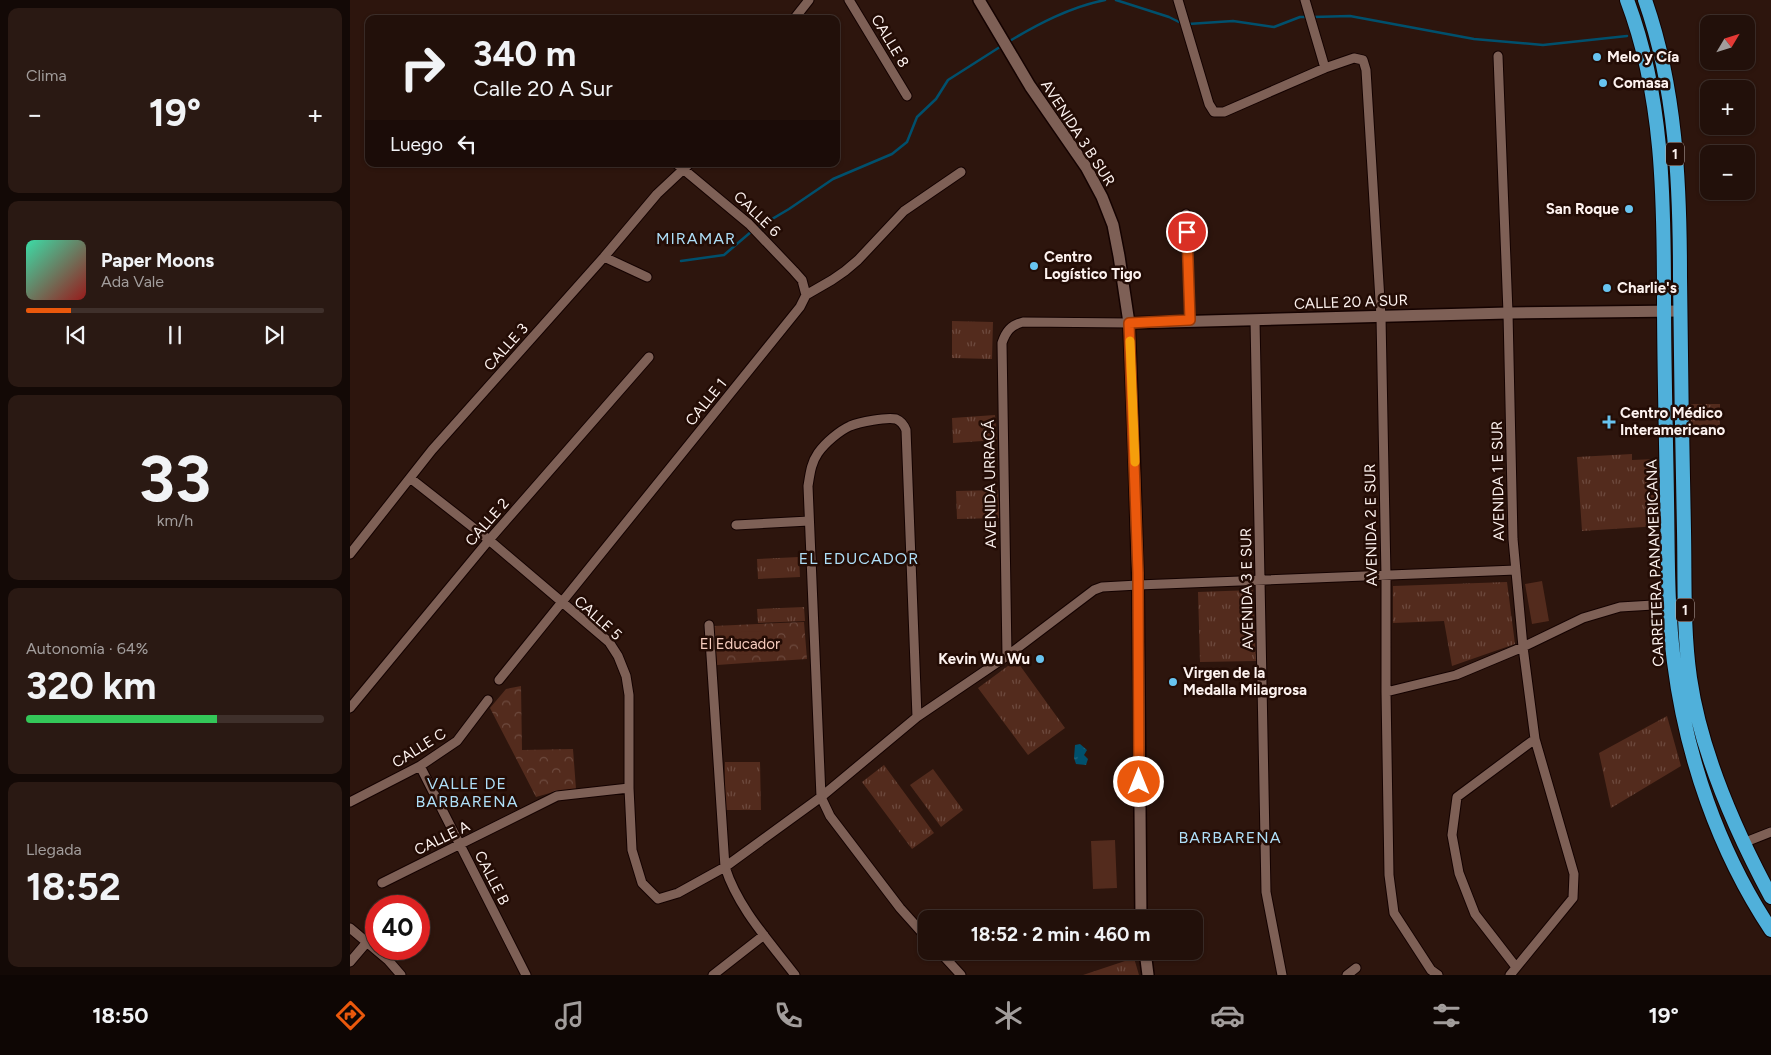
<!DOCTYPE html>
<html lang="es">
<head>
<meta charset="utf-8">
<style>
	:root { --surface:#22100a; --page:#2a1913; --text:#f1f3f6; --muted:#a29d9c; --line:#3f302b; --accent:#ea580c }
	body { margin:0; font-family:Figtree,sans-serif; background:var(--page); color:var(--text); height:100vh; display:flex; flex-direction:column; font-size:19px; white-space:nowrap }
	* { box-sizing:border-box; margin:0 }
	p { font-size:16px; color:var(--muted) }
	.icon { flex:none; width:28px; height:28px; fill:none; stroke:currentColor; stroke-width:2; stroke-linecap:round; stroke-linejoin:round }
	.map { position:relative; flex:1; overflow:hidden }
	.sheet { display:flex; flex-direction:column; gap:8px; padding:8px; background:#130906; width:350px }
	.sheet>* { flex:none }
	.top-card { position:absolute; left:15px; top:15px; width:475px; height:152px; border-radius:10px; box-shadow:0 1px 4px #0004,0 0 0 1px var(--line); background:#22100a; color:var(--text); overflow:hidden }
	.needle { width:32px; rotate:52deg }
	.buttons { position:absolute; left:1350px; top:15px; display:grid; gap:10px }
	.buttons a { display:grid; place-items:center; width:55px; height:55px; border-radius:10px; background:var(--surface); box-shadow:0 1px 4px #0004,0 0 0 1px var(--line); font-size:25px }
	.speed { position:absolute; left:15px; top:895px; display:flex; gap:10px; font-size:25px; font-weight:700; text-align:center }
	.speed>* { display:grid; place-content:center; width:65px; height:65px; border-radius:50%; background:var(--surface); box-shadow:0 1px 4px #0004,0 0 0 1px var(--line); line-height:1 }
	.speed .limit { border:8px solid #d22; background:#fff; color:#111 }
	.pin { position:absolute; display:grid; place-items:center; width:42px; height:42px; color:#fff; margin:-21px; border:2px solid #fff; border-radius:50%; box-shadow:0 1px 5px #0007 }
	.me { position:absolute; width:55px; margin:-28px; rotate:0deg; stroke-linejoin:round; filter:drop-shadow(0 0 4px #0008) }
	.turn { display:flex; align-items:center; gap:18px; height:105px; padding:0 25px; font-size:22px }
	.turn .icon { width:65px; height:65px; stroke-width:2.5 }
	.turn b { display:block; font-size:35px; line-height:42px }
	.then { display:flex; align-items:center; height:48px; padding:0 25px; background:#0003; gap:10px; font-size:19px }
	.big { font-size:38px; font-weight:700; line-height:1.1 }
	.sheet .card { flex:1; display:flex; flex-direction:column; justify-content:center; gap:8px; min-width:0; padding:0 18px; border-radius:10px; background:var(--page) }
	.sheet .dial { align-items:center; gap:0 }
	.dial b { font-size:65px; line-height:1 }
	.song { display:flex; align-items:center; gap:15px }
	.cover { width:60px; height:60px; border-radius:8px; background:linear-gradient(135deg,hsl(160 70% 55%),hsl(0 70% 35%)) }
	.played { height:5px; border-radius:2px; background:linear-gradient(90deg,var(--accent) 15%,var(--line) 15%) }
	.keys { display:flex; justify-content:space-around; direction:ltr }
	.heat { display:flex; justify-content:space-between; align-items:center; font-size:28px; direction:ltr }
	.charge { height:8px; border-radius:4px; background:linear-gradient(90deg,#34c759 64%,var(--line) 0) }
	.trip { position:absolute; left:568px; top:910px; width:285px; height:50px; border-radius:10px; background:var(--surface); box-shadow:0 1px 4px #0004,0 0 0 1px var(--line); font-weight:700; line-height:50px; text-align:center }
	.tab-bar { display:flex; height:80px; justify-content:space-around; align-items:center; background:#0e0604; color:var(--muted) }
	.tab-bar .icon { width:35px; height:35px }
	.tab-bar .on { color:var(--accent) }
	.tab-bar b { font-size:22px; color:var(--text) }
	main { display:flex; flex:1; min-height:0 }
	.map>svg:first-child { display:block }
</style>
</head>
<body>
<main>
<section class="sheet">
<div class="card"><p>Clima</p>
<div class="heat"><a>−</a><b class="big">19°</b><a>+</a></div>
</div>
<div class="card">
<div class="song"><i class="cover"></i><div><b>Paper Moons</b><p>Ada Vale</p></div></div>
<div class="played"></div>
<div class="keys"><svg class="icon" aria-label="previous" viewBox="0 0 24 24"><path d="M18 5L8 12l10 7zM5 5v14"/></svg><svg class="icon" aria-label="pause" viewBox="0 0 24 24"><path d="M8 5v14M16 5v14"/></svg><svg class="icon" aria-label="next" viewBox="0 0 24 24"><path d="M6 5l10 7-10 7zM19 5v14"/></svg></div>
</div>
<div class="card dial"><b>33</b><p>km/h</p></div>
<div class="card"><p>Autonomía · 64%</p><b class="big">320 km</b><div class="charge"></div></div>
<div class="card"><p>Llegada</p><b class="big">18:52</b></div>
</section>
<div class="map">
<svg width="1421" height="975" viewBox="0 0 1421 975">
	<defs>
		<pattern id="grass-tufts" width="24" height="20" patternUnits="userSpaceOnUse" patternTransform="scale(1.25)"><rect width="24" height="20" fill="#532b1d"/><path d="M3 7l-1-3M5 7V3M7 7l1-3M15 17l-1-3M17 17v-4M19 17l1-3" fill="none" stroke="#6d4a3e"/></pattern>
		<pattern id="park-crowns" width="20" height="18" patternUnits="userSpaceOnUse" patternTransform="scale(1.25)"><rect width="20" height="18" fill="#532b1d"/><path d="M2 6a3 3 0 1 1 6 0M12 15a3 3 0 1 1 6 0" fill="none" stroke="#6d4a3e"/></pattern>
		<pattern id="water-ripples" width="26" height="14" patternUnits="userSpaceOnUse" patternTransform="scale(1.25)"><rect width="26" height="14" fill="#00506d"/><path d="M2 4q2-2 4 0t4 0M15 11q2-2 4 0t4 0" fill="none" stroke="#266a82"/></pattern>
	</defs>
	<rect width="100%" height="100%" fill="#2d150d"/>
	<!-- grass -->
	<path fill="url(#grass-tufts)" d="M 602,321 L 643,322 L 642,359 L 602,358 Z
		M 1341,404 L 1370,404 L 1370,431 L 1341,431 Z
		M 645,415 L 647,440 L 603,443 L 602,418 Z
		M 1282,454 L 1282,460 L 1305,459 L 1309,526 L 1232,531 L 1227,457 Z
		M 648,490 L 649,518 L 607,519 L 606,491 Z
		M 449,557 L 450,577 L 408,579 L 407,559 Z
		M 1157,582 L 1165,644 L 1102,666 L 1094,621 L 1043,623 L 1043,586 Z
		M 903,590 L 906,661 L 850,662 L 848,592 Z
		M 454,607 L 455,621 L 408,623 L 407,609 Z
		M 666,660 L 715,728 L 678,755 L 628,688 Z
		M 1317,716 L 1331,766 L 1261,808 L 1249,753 Z
		M 375,762 L 410,762 L 411,810 L 374,810 Z
		M 534,765 L 584,833 L 562,849 L 512,782 Z
		M 583,769 L 613,810 L 591,827 L 560,785 Z
		M 784,958 L 789,975 L 733,975 Z"/>
	<!-- park -->
	<path fill="url(#park-crowns)" d="M 454,622 L 457,659 L 367,665 L 363,626 Z
		M 171,686 L 172,750 L 223,749 L 226,789 L 207,791 L 186,797 L 140,708 L 156,689 Z"/>
	<!-- pitch -->
	<path fill="#532b1d" d="M 1192,581 L 1199,621 L 1182,624 L 1175,584 Z
		M 412,631 L 413,654 L 371,655 L 370,633 Z
		M 765,840 L 767,888 L 743,889 L 741,841 Z"/>
	<!-- water -->
	<path fill="url(#water-ripples)" d="M 730,744 L 737,750 L 734,755 L 738,759 L 736,765 L 726,764 L 724,758 L 725,745 Z"/>
	<g fill="none" stroke-linecap="round" stroke-linejoin="round">
		<!-- stream -->
		<path stroke="#00506d" stroke-width="2.5" d="M 766,0 L 819,17 L 833,24
			M 963,17 L 1000,16 L 1124,39 L 1193,45 L 1277,36
			M 838,24 L 883,21 L 924,27 L 950,17 L 958,17
			M 658,42 C 688,24 720,7 755,0
			M 407,228 L 439,209 L 483,179 L 542,154 L 557,142 L 567,117 L 586,99 L 598,80 L 653,45
			M 331,261 L 374,255 L 402,231"/>
		<!-- minor casing -->
		<g stroke="#140200" stroke-width="11">
			<path id="minor" d="M 499,0 L 557,96
				M 828,0 L 859,104 L 864,112 L 874,112 L 975,68 L 1004,58 L 1013,60 L 1016,70 L 1031,317 L 1036,576 L 1036,692 L 1039,875 L 1044,913 L 1081,970 L 1088,975
				M 955,0 L 975,68
				M 444,19 L 459,0
				M 1148,56 L 1158,313 L 1163,539 L 1173,647 L 1185,739 L 1224,874 L 1223,898 L 1160,975
				M 327,164 L 399,224 L 444,271 L 452,280 L 456,295
				M 836,214 L 840,320
				M 254,257 L 297,277
				M 905,320 L 916,892 L 932,975
				M 60,478 L 139,540 L 259,642 L 268,656 L 276,676 L 279,695 L 279,788 L 282,850 L 292,883 L 308,899 L 328,893 L 375,867 L 471,797 L 567,717 L 657,656 L 744,590 L 752,587 L 788,585 L 1166,570
				M 386,525 L 459,521
				M 0,554 L 82,450 L 254,257 L 307,194 L 339,164
				M 359,625 L 375,867 C 388,908 419,941 445,975
				M 657,656 L 652,343 C 656,331 661,325 673,322 L 779,323
				M 149,680 L 450,307 L 456,295 L 482,280 L 495,271 L 508,260 L 554,211 L 611,172
				M 1036,692 L 1106,675 L 1173,647 L 1233,618 L 1270,607 L 1320,604
				M 0,708 L 139,540 L 299,357
				M 567,717 L 556,430 C 554,425 551,421 546,419 C 536,417 510,422 500,426 C 489,431 475,443 468,453 C 461,463 460,474 458,486 L 471,797 L 480,816 L 550,908 L 576,937
				M 70,766 L 176,975
				M 0,802 L 70,766 L 107,741 L 138,700
				M 1393,843 L 1421,832
				M 32,883 L 207,796 L 279,788
				M 0,928 L 38,960 L 51,975
				M 589,951 L 611,975
				M 0,962 L 17,942
				M 1166,967 L 1125,914 L 1109,873 L 1102,835 L 1107,797 L 1185,739
				M 363,975 L 414,935
				M 997,975 L 1006,968"/>
		</g>
		<!-- tertiary casing -->
		<g stroke="#140200" stroke-width="14">
			<path id="tertiary" d="M 629,0 L 680,86 L 736,167 L 752,197 L 763,225 L 769,256 L 779,323 L 784,452 L 788,585 L 791,919
				M 779,323 L 1158,313 L 1331,311
				M 795,951 L 798,975"/>
		</g>
		<!-- trunk casing -->
		<g stroke="#140200" stroke-width="16">
			<path id="trunk" d="M 1277,0 C 1313,95 1314,197 1314,298 C 1314,365 1316,432 1317,499 C 1318,553 1317,608 1324,662 C 1336,756 1368,850 1421,930
				M 1295,0 C 1326,88 1330,184 1330,277 C 1331,362 1332,446 1334,531 C 1335,580 1333,629 1340,678 C 1351,754 1385,830 1421,897"/>
		</g>
		<!-- minor -->
		<use href="#minor" stroke="#7e6056" stroke-width="9"/>
		<!-- tertiary -->
		<use href="#tertiary" stroke="#7e6056" stroke-width="11"/>
		<!-- trunk -->
		<use href="#trunk" stroke="#50b0da" stroke-width="14"/>
	</g>
	<g fill="none" stroke-linecap="round" stroke-linejoin="round">
		<!-- route casing -->
		<g stroke="#983908" stroke-width="12">
			<path id="route" d="M 789,782 L 788,573 L 779,323 L 840,320 L 837,232"/>
		</g>
		<!-- route -->
		<use href="#route" stroke="#ea580c" stroke-width="9"/>
		<!-- slow -->
		<path stroke="#f59e0b" stroke-width="9" d="M 780,341 L 785,462"/>
	</g>
	<!-- markers -->
	<g fill="#68c4f0" stroke="#230c05" stroke-width="2">
		<circle cx="1247" cy="57" r="5"/>
		<circle cx="1253" cy="83" r="5"/>
		<circle cx="1279" cy="209" r="5"/>
		<circle cx="684" cy="266" r="5"/>
		<circle cx="1257" cy="288" r="5"/>
		<path d="M1256.5 414.5h5v5h5v5h-5v5h-5v-5h-5v-5h5z"/>
		<circle cx="690" cy="659" r="5"/>
		<circle cx="823" cy="682" r="5"/>
	</g>
	<g text-anchor="middle" dominant-baseline="central" stroke-width="5" stroke-linejoin="round" paint-order="stroke">
		<!-- shield labels -->
		<g fill="#230c05" stroke="#bcada9" stroke-width="1">
			<rect x="1316" y="142.5" width="18" height="23" rx="4"/>
			<rect x="1326" y="598.5" width="18" height="23" rx="4"/>
		</g>
		<g font-size="14" font-weight="bold" fill="#fdf2ef">
			<text x="1325" y="154">1</text>
			<text x="1335" y="610">1</text>
		</g>
		<!-- street labels -->
		<g font-size="15" fill="#fdf2ef" stroke="#230c05">
			<text transform="translate(540 41) rotate(59)">CALLE 8</text>
			<text transform="translate(728 133) rotate(57)">AVENIDA 3 B SUR</text>
			<text transform="translate(407 214) rotate(44)">CALLE 6</text>
			<text transform="translate(1001 302) rotate(-2)">CALLE 20 A SUR</text>
			<text transform="translate(156 347) rotate(-48)">CALLE 3</text>
			<text transform="translate(356 402) rotate(-51)">CALLE 1</text>
			<text transform="translate(1148 481) rotate(-91)">AVENIDA 1 E SUR</text>
			<text transform="translate(640 484) rotate(-91)">AVENIDA URRACÁ</text>
			<text transform="translate(137 522) rotate(-49)">CALLE 2</text>
			<text transform="translate(1021 525) rotate(-91)">AVENIDA 2 E SUR</text>
			<text transform="translate(1305 563) rotate(-92)">CARRETERA PANAMERICANA</text>
			<text transform="translate(897 589) rotate(-91)">AVENIDA 3 E SUR</text>
			<text transform="translate(248 618) rotate(42)">CALLE 5</text>
			<text transform="translate(69 748) rotate(-32)">CALLE C</text>
			<text transform="translate(92 838) rotate(-26)">CALLE A</text>
			<text transform="translate(142 878) rotate(63)">CALLE B</text>
		</g>
		<!-- poi labels -->
		<g font-size="15" font-weight="bold" fill="#fdf2ef" stroke="#230c05" text-anchor="start">
			<text x="1257" y="57">Melo y Cía</text>
			<text x="1263" y="83">Comasa</text>
			<text x="1269" y="209" text-anchor="end">San Roque</text>
			<text x="694" y="257">Centro<tspan x="694" dy="17">Logístico Tigo</tspan></text>
			<text x="1267" y="288">Charlie's</text>
			<text x="1270" y="413">Centro Médico<tspan x="1270" dy="17">Interamericano</tspan></text>
			<text x="680" y="659" text-anchor="end">Kevin Wu Wu</text>
			<text x="833" y="673">Virgen de la<tspan x="833" dy="17">Medalla Milagrosa</tspan></text>
		</g>
		<!-- park labels -->
		<g font-size="15" fill="#f7ccbe" stroke="#230c05">
			<text x="390" y="644">El Educador</text>
		</g>
		<!-- neighbourhood labels -->
		<g font-size="16" letter-spacing="1" fill="#aedef7" stroke="#230c05">
			<text x="346" y="238">MIRAMAR</text>
			<text x="509" y="558">EL EDUCADOR</text>
			<text x="117" y="783">VALLE DE<tspan x="117" dy="18">BARBARENA</tspan></text>
			<text x="880" y="837">BARBARENA</text>
		</g>
	</g>
</svg>
<div class="buttons">
<a><svg class="needle" viewBox="-14 -14 28 28"><path d="M0-13l5 13h-10z" fill="#e53935"/><path d="M0 13l5-13h-10z" fill="#a29d9c"/></svg></a>
<a>+</a>
<a>−</a>
</div>
<div class="speed"><div class="limit">40</div></div>
<div class="pin" style="left:837px;top:232px;background:#d93025"><svg class="icon" aria-label="arrive" viewBox="0 0 24 24"><path d="M6 21V4h12l-3 4 3 4H6"/></svg></div>
<svg class="me" style="left:789px;top:782px" viewBox="-20 -20 40 40"><circle r="17" fill="#ea580c" stroke="#fff" stroke-width="3"/><path d="M0-11L8 9 0 5-8 9z" fill="#fff"/></svg>
<div class="trip">18:52 · 2 min · 460 m</div>
<div class="top-card">
<div class="turn"><svg class="icon" aria-label="right" viewBox="0 0 24 24"><path d="M7 20v-9h11M14 6l5 5-5 5"/></svg><div><b>340 m</b>Calle 20 A Sur</div></div>
<div class="then">Luego<svg class="icon" aria-label="left" viewBox="0 0 24 24"><path d="M17 20v-9H6M10 6l-5 5 5 5"/></svg></div>
</div>
</div>
</main>
<nav class="tab-bar">
<b>18:50</b>
<svg class="icon on" aria-label="directions" viewBox="0 0 24 24"><path d="M12 3l9 9-9 9-9-9zM9 14v-3h6M13 9l2 2-2 2"/></svg>
<svg class="icon" aria-label="music" viewBox="0 0 24 24"><path d="M9 18V5l10-2v13"/><circle cx="6" cy="18" r="3"/><circle cx="16" cy="16" r="3"/></svg>
<svg class="icon" aria-label="phone" viewBox="0 0 24 24"><path d="M5 4h4l2 5-3 2q2 4 5 5l2-3 5 2v4C11 20 4 13 5 4z"/></svg>
<svg class="icon" aria-label="climate" viewBox="0 0 24 24"><path d="M12 3v18M4 7l16 10M4 17L20 7"/></svg>
<svg class="icon" aria-label="car" viewBox="0 0 24 24"><path d="M5 17H2v-5l4-1 3-4h7l3 4 3 1v5h-3M9 17h6M6 11h13"/><circle cx="7" cy="17" r="2"/><circle cx="17" cy="17" r="2"/></svg>
<svg class="icon" aria-label="filters" viewBox="0 0 24 24"><path d="M4 7h16M4 17h16"/><circle cx="9" cy="7" r="2"/><circle cx="15" cy="17" r="2"/></svg>
<b>19°</b>
</nav>
</body>
</html>
